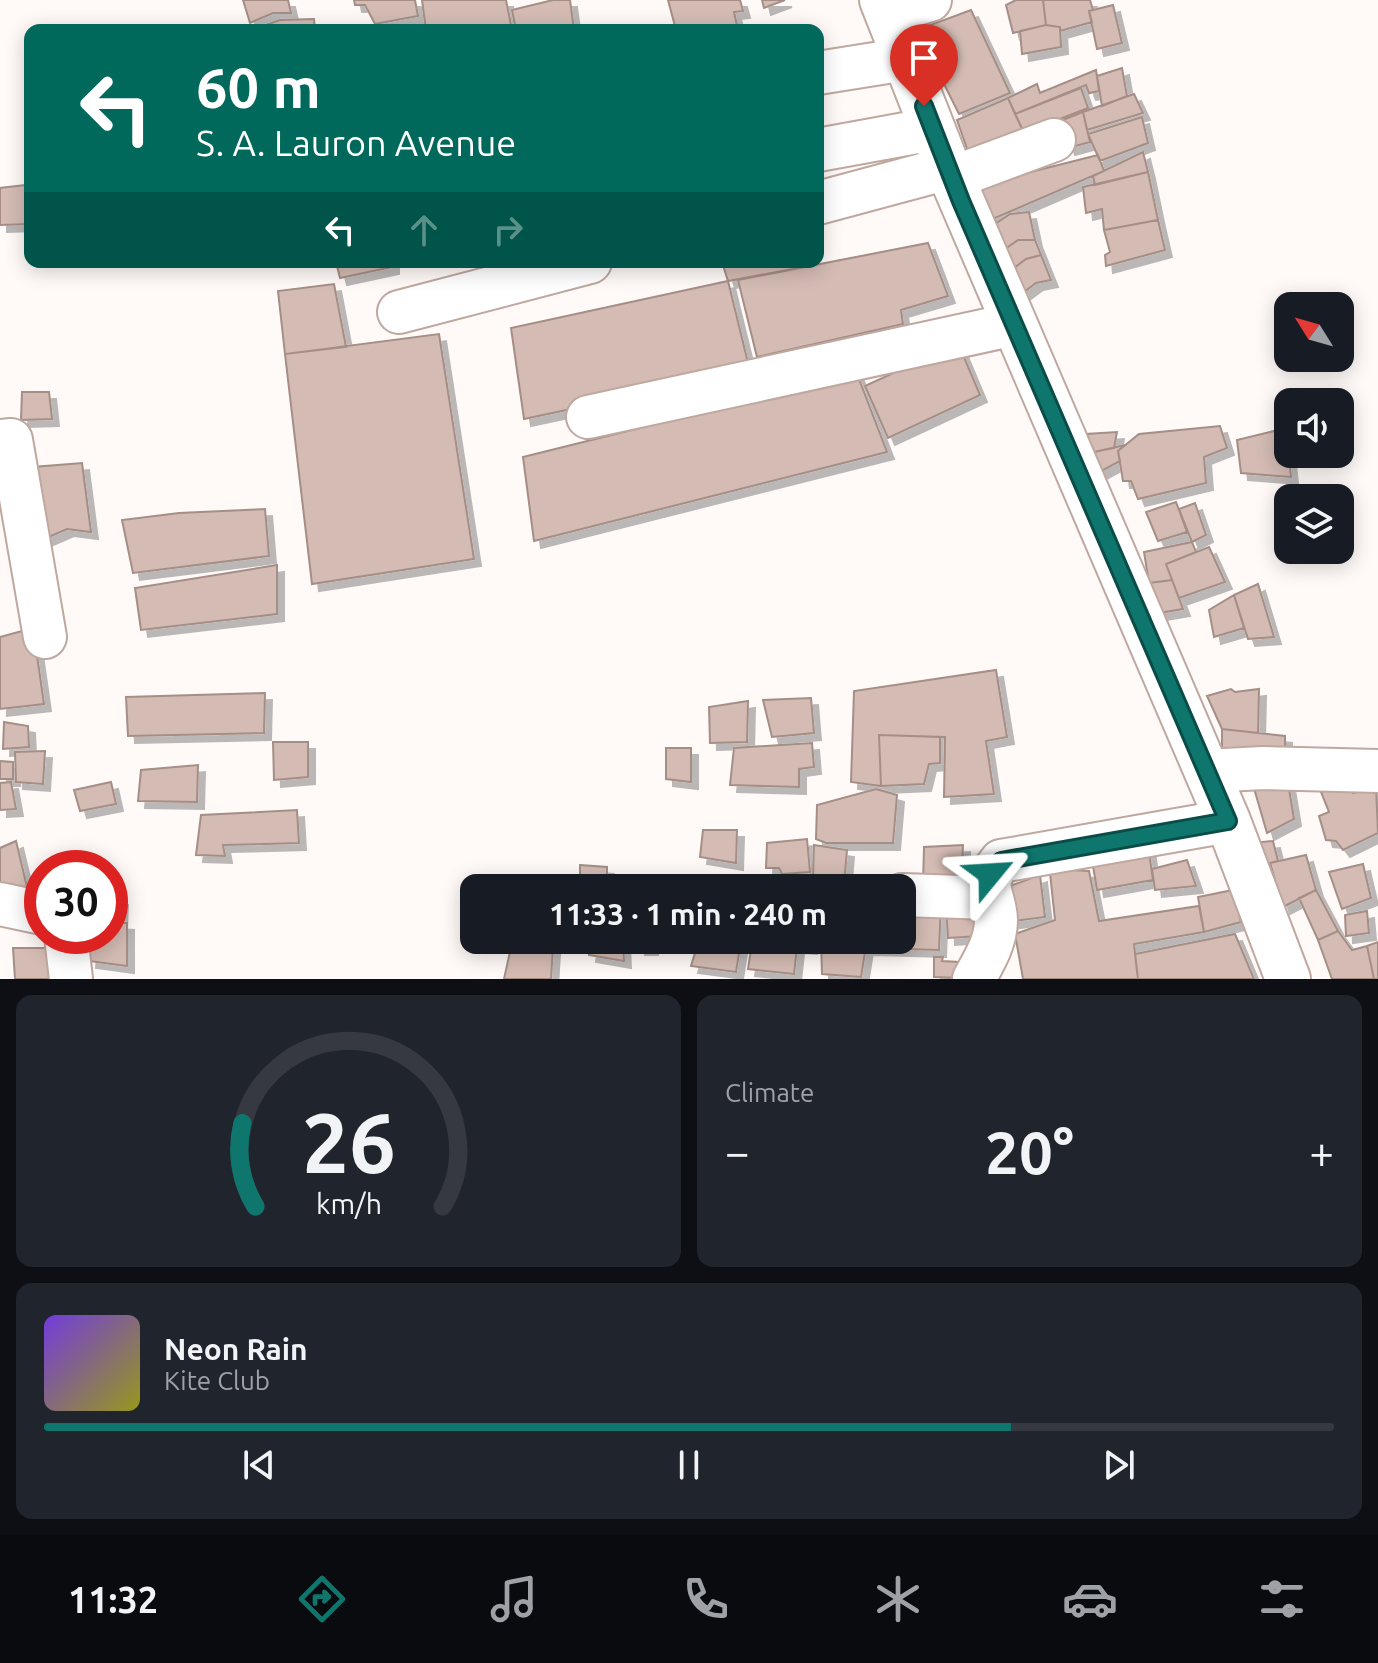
<!DOCTYPE html>
<html lang="en">
<head>
<meta charset="utf-8">
<style>
	:root { --surface:#171b24; --page:#20242c; --text:#f1f3f6; --muted:#9ea1a6; --line:#363941; --accent:#0f766e }
	body { margin:0; font-family:Ubuntu,sans-serif; background:var(--page); color:var(--text); height:100vh; display:flex; flex-direction:column; font-size:30px; white-space:nowrap }
	* { box-sizing:border-box; margin:0 }
	p { font-size:26px; color:var(--muted) }
	.icon { flex:none; width:44px; height:44px; fill:none; stroke:currentColor; stroke-width:2; stroke-linecap:round; stroke-linejoin:round }
	.map { position:relative; height:979px; overflow:hidden }
	.panel { display:flex; flex-direction:column; gap:16px; padding:16px; background:#0d0f14; flex:1 }
	.panel>* { flex:none }
	.banner { position:absolute; left:24px; top:24px; width:800px; height:244px; border-radius:16px; box-shadow:0 4px 20px #0003; background:#00695c; color:#fff; overflow:hidden }
	.needle { width:52px; rotate:307deg }
	.fabs { position:absolute; left:1274px; top:292px; display:grid; gap:16px }
	.fabs a { display:grid; place-items:center; width:80px; height:80px; border-radius:16px; background:var(--surface); box-shadow:0 4px 20px #0003; font-size:40px }
	.speed { position:absolute; left:24px; top:850px; display:flex; gap:16px; font-size:40px; font-weight:700; text-align:center }
	.speed>* { display:grid; place-content:center; width:104px; height:104px; border-radius:50%; background:var(--surface); box-shadow:0 4px 20px #0003; line-height:1 }
	.speed .limit { border:12px solid #d22; background:#fff; color:#111 }
	.pin { position:absolute; display:grid; place-items:center; width:68px; height:68px; color:#fff; margin:-82px -34px; border-radius:50% 50% 50% 0; rotate:-45deg; box-shadow:0 0 8px #0007 }
	.pin .icon { rotate:45deg }
	.me { position:absolute; width:88px; margin:-44px; rotate:63deg; stroke-linejoin:round; filter:drop-shadow(0 0 6px #0008) }
	.turn { display:flex; align-items:center; gap:28px; height:168px; padding:0 40px; font-size:36px }
	.turn .icon { width:104px; height:104px; stroke-width:2.5 }
	.turn b { display:block; font-size:56px; line-height:68px }
	.lanes { display:flex; align-items:center; height:76px; padding:0 40px; background:#0003; justify-content:center; gap:40px; direction:ltr }
	.lanes .off { opacity:.35 }
	.big { font-size:60px; font-weight:700; line-height:1.1 }
	.panel .tile { flex:1; display:flex; flex-direction:column; justify-content:center; gap:12px; min-width:0; padding:0 28px; border-radius:16px; background:var(--page) }
	.panel .dial { align-items:center; gap:0 }
	.dial svg { height:208px; overflow:visible; fill:none; stroke:var(--line); stroke-width:7; stroke-linecap:round; text-anchor:middle }
	.dial text { fill:var(--text); stroke:none }
	.song { display:flex; align-items:center; gap:24px }
	.cover { width:96px; height:96px; border-radius:12px; background:linear-gradient(135deg,hsl(260 70% 55%),hsl(60 70% 35%)) }
	.played { height:8px; border-radius:4px; background:linear-gradient(90deg,var(--accent) 75%,var(--line) 75%) }
	.keys { display:flex; justify-content:space-around; direction:ltr }
	.heat { display:flex; justify-content:space-between; align-items:center; font-size:44px; direction:ltr }
	.panel .tiles { flex:1; display:grid; gap:16px; grid-template-columns:1fr 1fr }
	.tile:last-child { grid-column:span 2 }
	.trip { position:absolute; left:460px; top:874px; width:456px; height:80px; border-radius:16px; background:var(--surface); box-shadow:0 4px 20px #0003; font-weight:700; line-height:80px; text-align:center }
	.menu { display:flex; height:128px; justify-content:space-around; align-items:center; background:#090b0e; color:var(--muted) }
	.menu .icon { width:56px; height:56px }
	.menu .current { color:var(--accent) }
	.menu b { font-size:36px; color:var(--text) }
	.map>svg:first-child { display:block }
</style>
</head>
<body>
<div class="map">
<svg width="1378" height="979" viewBox="0 0 1378 979">
	<defs>
		<filter id="shadow"><feDropShadow dx="7" dy="7" stdDeviation="0" flood-color="#0004"/></filter>
	</defs>
	<rect width="100%" height="100%" fill="#fffaf8"/>
	<!-- building -->
	<path fill="#d4bcb4" stroke="#a58e86" stroke-width="2" filter="url(#shadow)" d="M 243,0 L 288,0 L 291,13 L 273,13 L 250,23 Z
		M 354,0 L 415,0 L 418,16 L 375,24 L 365,5 L 355,5 Z
		M 422,0 L 506,0 L 512,30 L 426,30 Z
		M 553,0 L 570,0 L 574,30 L 516,30 L 512,10 Z
		M 668,0 L 740,0 L 743,11 L 734,12 L 738,30 L 676,30 Z
		M 762,0 L 785,0 L 764,8 Z
		M 1016,0 L 1043,0 L 1046,25 L 1013,33 L 1006,5 Z
		M 1043,0 L 1090,0 L 1093,10 L 1089,11 L 1092,22 L 1060,31 L 1060,27 L 1046,25 Z
		M 1113,5 L 1122,43 L 1097,49 L 1089,11 Z
		M 971,10 L 1010,93 L 959,114 L 917,30 Z
		M 314,19 L 315,30 L 254,29 L 280,20 Z
		M 1046,25 L 1060,27 L 1061,47 L 1022,54 L 1020,31 Z
		M 1122,68 L 1127,96 L 1102,106 L 1097,76 Z
		M 1096,70 L 1099,91 L 1089,93 L 1086,85 L 1015,114 L 1008,98 L 1037,84 L 1040,93 Z
		M 1081,88 L 1088,108 L 1024,133 L 1015,114 Z
		M 1134,94 L 1143,113 L 1087,130 L 1083,112 Z
		M 1008,98 L 1025,135 L 971,160 L 957,120 Z
		M 1083,112 L 1090,142 L 1068,148 L 1060,121 Z
		M 1142,117 L 1148,143 L 1100,161 L 1088,134 Z
		M 1143,152 L 1148,172 L 1095,185 L 1093,176 Z
		M 1098,155 L 1104,171 L 988,221 L 975,186 Z
		M 1148,172 L 1158,220 L 1104,230 L 1102,209 L 1086,213 L 1083,187 Z
		M 25,185 L 30,224 L 0,225 L 0,188 Z
		M 1029,212 L 1035,240 L 1018,240 L 1005,249 L 995,224 L 1010,214 Z
		M 1158,220 L 1165,250 L 1106,266 L 1105,255 L 1110,252 L 1104,230 Z
		M 1018,240 L 1035,240 L 1041,255 L 1026,259 L 1014,268 L 1005,249 Z
		M 928,243 L 948,296 L 901,310 L 903,324 L 757,357 L 738,280 Z
		M 1041,255 L 1051,280 L 1036,283 L 1024,292 L 1014,268 L 1026,259 Z
		M 336,262 L 392,262 L 392,267 L 340,278 Z
		M 722,262 L 813,262 L 814,265 L 728,281 Z
		M 728,281 L 750,371 L 524,419 L 511,328 Z
		M 334,284 L 346,347 L 285,354 L 278,291 Z
		M 439,334 L 474,559 L 312,584 L 285,354 Z
		M 958,343 L 980,395 L 888,438 L 865,386 Z
		M 857,374 L 887,452 L 534,541 L 523,457 Z
		M 22,392 L 49,392 L 52,419 L 21,420 Z
		M 1220,426 L 1227,448 L 1204,457 L 1206,483 L 1138,499 L 1131,481 L 1123,481 L 1118,451 L 1139,434 Z
		M 1286,428 L 1291,477 L 1241,473 L 1237,440 Z
		M 1117,432 L 1114,448 L 1094,452 L 1095,458 L 1084,462 L 1086,434 Z
		M 1125,445 L 1118,451 L 1120,461 L 1096,474 L 1094,452 Z
		M 82,463 L 91,532 L 67,529 L 44,539 L 33,467 Z
		M 1176,502 L 1187,532 L 1158,541 L 1146,512 Z
		M 1195,503 L 1206,535 L 1192,542 L 1179,509 Z
		M 265,509 L 269,556 L 133,573 L 122,520 L 179,513 Z
		M 1192,542 L 1196,552 L 1166,564 L 1172,580 L 1149,583 L 1144,552 Z
		M 1209,547 L 1225,582 L 1179,598 L 1166,564 Z
		M 277,565 L 277,614 L 141,630 L 135,588 Z
		M 1172,580 L 1183,609 L 1159,613 L 1149,583 Z
		M 1258,584 L 1274,637 L 1248,639 L 1234,595 Z
		M 1234,595 L 1244,628 L 1214,637 L 1209,610 Z
		M 33,628 L 44,704 L 0,709 L 0,637 Z
		M 996,670 L 1007,737 L 986,741 L 994,794 L 944,797 L 945,737 L 879,735 L 881,786 L 851,782 L 854,691 Z
		M 1231,689 L 1235,692 L 1259,689 L 1258,733 L 1222,729 L 1207,696 Z
		M 265,693 L 264,733 L 128,736 L 126,697 Z
		M 811,698 L 814,733 L 772,737 L 763,700 Z
		M 748,701 L 747,742 L 710,743 L 709,707 Z
		M 4,722 L 28,726 L 29,747 L 3,749 Z
		M 1222,729 L 1285,736 L 1285,765 L 1222,756 Z
		M 879,735 L 940,737 L 940,763 L 929,764 L 924,784 L 881,786 Z
		M 273,742 L 308,742 L 308,777 L 274,780 Z
		M 812,743 L 814,767 L 799,769 L 799,787 L 730,785 L 734,748 Z
		M 666,748 L 691,748 L 691,782 L 666,779 Z
		M 45,751 L 43,784 L 16,782 L 15,752 Z
		M 0,761 L 13,762 L 13,779 L 0,779 Z
		M 198,765 L 197,802 L 138,801 L 141,770 Z
		M 1287,777 L 1294,819 L 1267,833 L 1251,778 Z
		M 1349,781 L 1353,793 L 1376,786 L 1378,833 L 1343,850 L 1336,841 L 1326,840 L 1319,816 L 1329,812 L 1321,792 Z
		M 11,782 L 16,809 L 0,810 L 0,783 Z
		M 111,782 L 116,804 L 80,811 L 74,790 Z
		M 876,789 L 897,795 L 893,843 L 826,843 L 816,839 L 817,805 Z
		M 297,810 L 299,843 L 223,845 L 225,856 L 196,855 L 201,815 Z
		M 703,830 L 737,830 L 736,863 L 700,857 Z
		M 807,839 L 810,872 L 782,874 L 779,868 L 766,868 L 767,843 Z
		M 16,841 L 27,887 L 0,892 L 0,848 Z
		M 1273,841 L 1278,861 L 1270,863 L 1275,880 L 1259,886 L 1242,844 Z
		M 814,845 L 847,850 L 844,884 L 813,876 Z
		M 963,845 L 961,888 L 923,884 L 924,847 Z
		M 1148,845 L 1153,880 L 1097,890 L 1091,854 Z
		M 1064,851 L 1070,870 L 1089,871 L 1099,921 L 1199,906 L 1204,932 L 1134,944 L 1138,979 L 1023,979 L 1015,934 L 1055,920 L 1048,854 Z
		M 1306,855 L 1316,890 L 1283,907 L 1270,863 Z
		M 1187,860 L 1196,886 L 1155,890 L 1152,869 Z
		M 1363,864 L 1371,898 L 1342,909 L 1329,872 Z
		M 580,865 L 607,867 L 607,888 L 580,888 Z
		M 1040,875 L 1045,917 L 1006,922 L 999,890 Z
		M 615,885 L 639,886 L 638,888 L 614,888 Z
		M 1233,890 L 1241,922 L 1204,932 L 1198,897 Z
		M 1316,890 L 1338,931 L 1318,940 L 1299,898 Z
		M 110,897 L 121,898 L 120,923 L 110,922 Z
		M 941,901 L 939,950 L 866,948 L 867,940 L 902,940 L 902,903 Z
		M 977,901 L 980,936 L 948,938 L 946,904 Z
		M 1367,911 L 1369,933 L 1346,936 L 1345,915 Z
		M 110,922 L 127,923 L 127,966 L 89,961 L 91,940 L 78,937 L 110,936 Z
		M 1338,931 L 1352,950 L 1367,946 L 1374,979 L 1332,979 L 1318,940 Z
		M 1235,934 L 1254,979 L 1138,979 L 1135,954 Z
		M 591,940 L 623,940 L 624,961 L 589,955 Z
		M 629,940 L 651,940 L 651,948 L 638,948 L 637,942 Z
		M 699,940 L 741,941 L 736,972 L 691,966 Z
		M 769,940 L 810,940 L 810,947 L 769,944 Z
		M 821,940 L 867,940 L 861,977 L 822,974 Z
		M 1378,942 L 1378,979 L 1374,979 L 1367,946 Z
		M 752,943 L 797,947 L 794,974 L 748,969 Z
		M 511,947 L 553,947 L 551,979 L 504,979 Z
		M 13,948 L 56,948 L 59,979 L 15,979 Z
		M 934,957 L 943,957 L 942,961 L 959,962 L 959,978 L 934,977 Z"/>
	<g fill="none" stroke-linecap="round" stroke-linejoin="round">
		<!-- minor casing -->
		<g stroke="#bfa8a0" stroke-width="46">
			<path id="minor" d="M 888,13 L 930,0
				M 818,73 L 906,59
				M 818,150 L 933,129
				M 952,178 L 1054,140
				M 818,203 L 948,168
				M 399,312 L 590,262
				M 588,417 L 1015,324
				M 0,441 L 11,440 L 45,637
				M 1206,771 L 1263,768 L 1378,771
				M 902,895 L 991,898
				M 0,904 L 42,913
				M 66,936 L 71,979
				M 974,979 C 984,961 996,942 996,920 C 995,892 979,887 1001,861 L 1228,821"/>
		</g>
		<!-- highway casing -->
		<g stroke="#bfa8a0" stroke-width="48">
			<path id="highway" d="M 882,0 L 952,178 L 1228,821 L 1288,979"/>
		</g>
		<!-- minor -->
		<use href="#minor" stroke="#fff" stroke-width="42"/>
		<!-- highway -->
		<use href="#highway" stroke="#fff" stroke-width="44"/>
	</g>
	<g fill="none" stroke-linecap="round" stroke-linejoin="round">
		<!-- route casing -->
		<g stroke="#0a4d48" stroke-width="20">
			<path id="route" d="M 924,106 L 961,201 L 1228,821 L 1001,861 L 990,874"/>
		</g>
		<!-- route -->
		<use href="#route" stroke="#0f766e" stroke-width="14"/>
	</g>
</svg>
<div class="fabs">
<a><svg class="needle" viewBox="-14 -14 28 28"><path d="M0-13l5 13h-10z" fill="#e53935"/><path d="M0 13l5-13h-10z" fill="#9ea1a6"/></svg></a>
<a><svg class="icon" aria-label="sound" viewBox="0 0 24 24"><path d="M4 9h4l5-4v14l-5-4H4zM17 9q2 3 0 6"/></svg></a>
<a><svg class="icon" aria-label="layers" viewBox="0 0 24 24"><path d="M12 4l9 5-9 5-9-5zM3 14l9 5 9-5"/></svg></a>
</div>
<div class="speed"><div class="limit">30</div></div>
<div class="pin" style="left:924px;top:106px;background:#d93025"><svg class="icon" aria-label="arrive" viewBox="0 0 24 24"><path d="M6 21V4h12l-3 4 3 4H6"/></svg></div>
<svg class="me" style="left:990px;top:874px" viewBox="-20 -20 40 40"><path d="M0-17L14 15 0 8-14 15z" fill="#0f766e" stroke="#fff" stroke-width="4"/></svg>
<div class="trip">11:33 · 1 min · 240 m</div>
<div class="banner">
<div class="turn"><svg class="icon" aria-label="left" viewBox="0 0 24 24"><path d="M17 20v-9H6M10 6l-5 5 5 5"/></svg><div><b>60 m</b>S. A. Lauron Avenue</div></div>
<div class="lanes"><svg class="icon" aria-label="left" viewBox="0 0 24 24"><path d="M17 20v-9H6M10 6l-5 5 5 5"/></svg><svg class="icon off" aria-label="ahead" viewBox="0 0 24 24"><path d="M12 20V5M6 11l6-6 6 6"/></svg><svg class="icon off" aria-label="right" viewBox="0 0 24 24"><path d="M7 20v-9h11M14 6l5 5-5 5"/></svg></div>
</div>
</div>
<section class="panel">
<div class="tiles">
<div class="tile dial"><svg viewBox="0 0 100 80">
<path d="M14 69A42 42 0 1 1 86 69"/>
<path d="M14 69A42 42 0 0 1 9 37" stroke="#0f766e"/>
<text x="50" y="56" font-size="32" font-weight="700">26</text>
<text x="50" y="72" font-size="11">km/h</text>
</svg></div>
<div class="tile"><p>Climate</p>
<div class="heat"><a>−</a><b class="big">20°</b><a>+</a></div>
</div>
<div class="tile">
<div class="song"><i class="cover"></i><div><b>Neon Rain</b><p>Kite Club</p></div></div>
<div class="played"></div>
<div class="keys"><svg class="icon" aria-label="previous" viewBox="0 0 24 24"><path d="M18 5L8 12l10 7zM5 5v14"/></svg><svg class="icon" aria-label="pause" viewBox="0 0 24 24"><path d="M8 5v14M16 5v14"/></svg><svg class="icon" aria-label="next" viewBox="0 0 24 24"><path d="M6 5l10 7-10 7zM19 5v14"/></svg></div>
</div>
</div>
</section>
<nav class="menu">
<b>11:32</b>
<svg class="icon current" aria-label="directions" viewBox="0 0 24 24"><path d="M12 3l9 9-9 9-9-9zM9 14v-3h6M13 9l2 2-2 2"/></svg>
<svg class="icon" aria-label="music" viewBox="0 0 24 24"><path d="M9 18V5l10-2v13"/><circle cx="6" cy="18" r="3"/><circle cx="16" cy="16" r="3"/></svg>
<svg class="icon" aria-label="phone" viewBox="0 0 24 24"><path d="M5 4h4l2 5-3 2q2 4 5 5l2-3 5 2v4C11 20 4 13 5 4z"/></svg>
<svg class="icon" aria-label="climate" viewBox="0 0 24 24"><path d="M12 3v18M4 7l16 10M4 17L20 7"/></svg>
<svg class="icon" aria-label="car" viewBox="0 0 24 24"><path d="M5 17H2v-5l4-1 3-4h7l3 4 3 1v5h-3M9 17h6M6 11h13"/><circle cx="7" cy="17" r="2"/><circle cx="17" cy="17" r="2"/></svg>
<svg class="icon" aria-label="filters" viewBox="0 0 24 24"><path d="M4 7h16M4 17h16"/><circle cx="9" cy="7" r="2"/><circle cx="15" cy="17" r="2"/></svg>
</nav>
</body>
</html>
